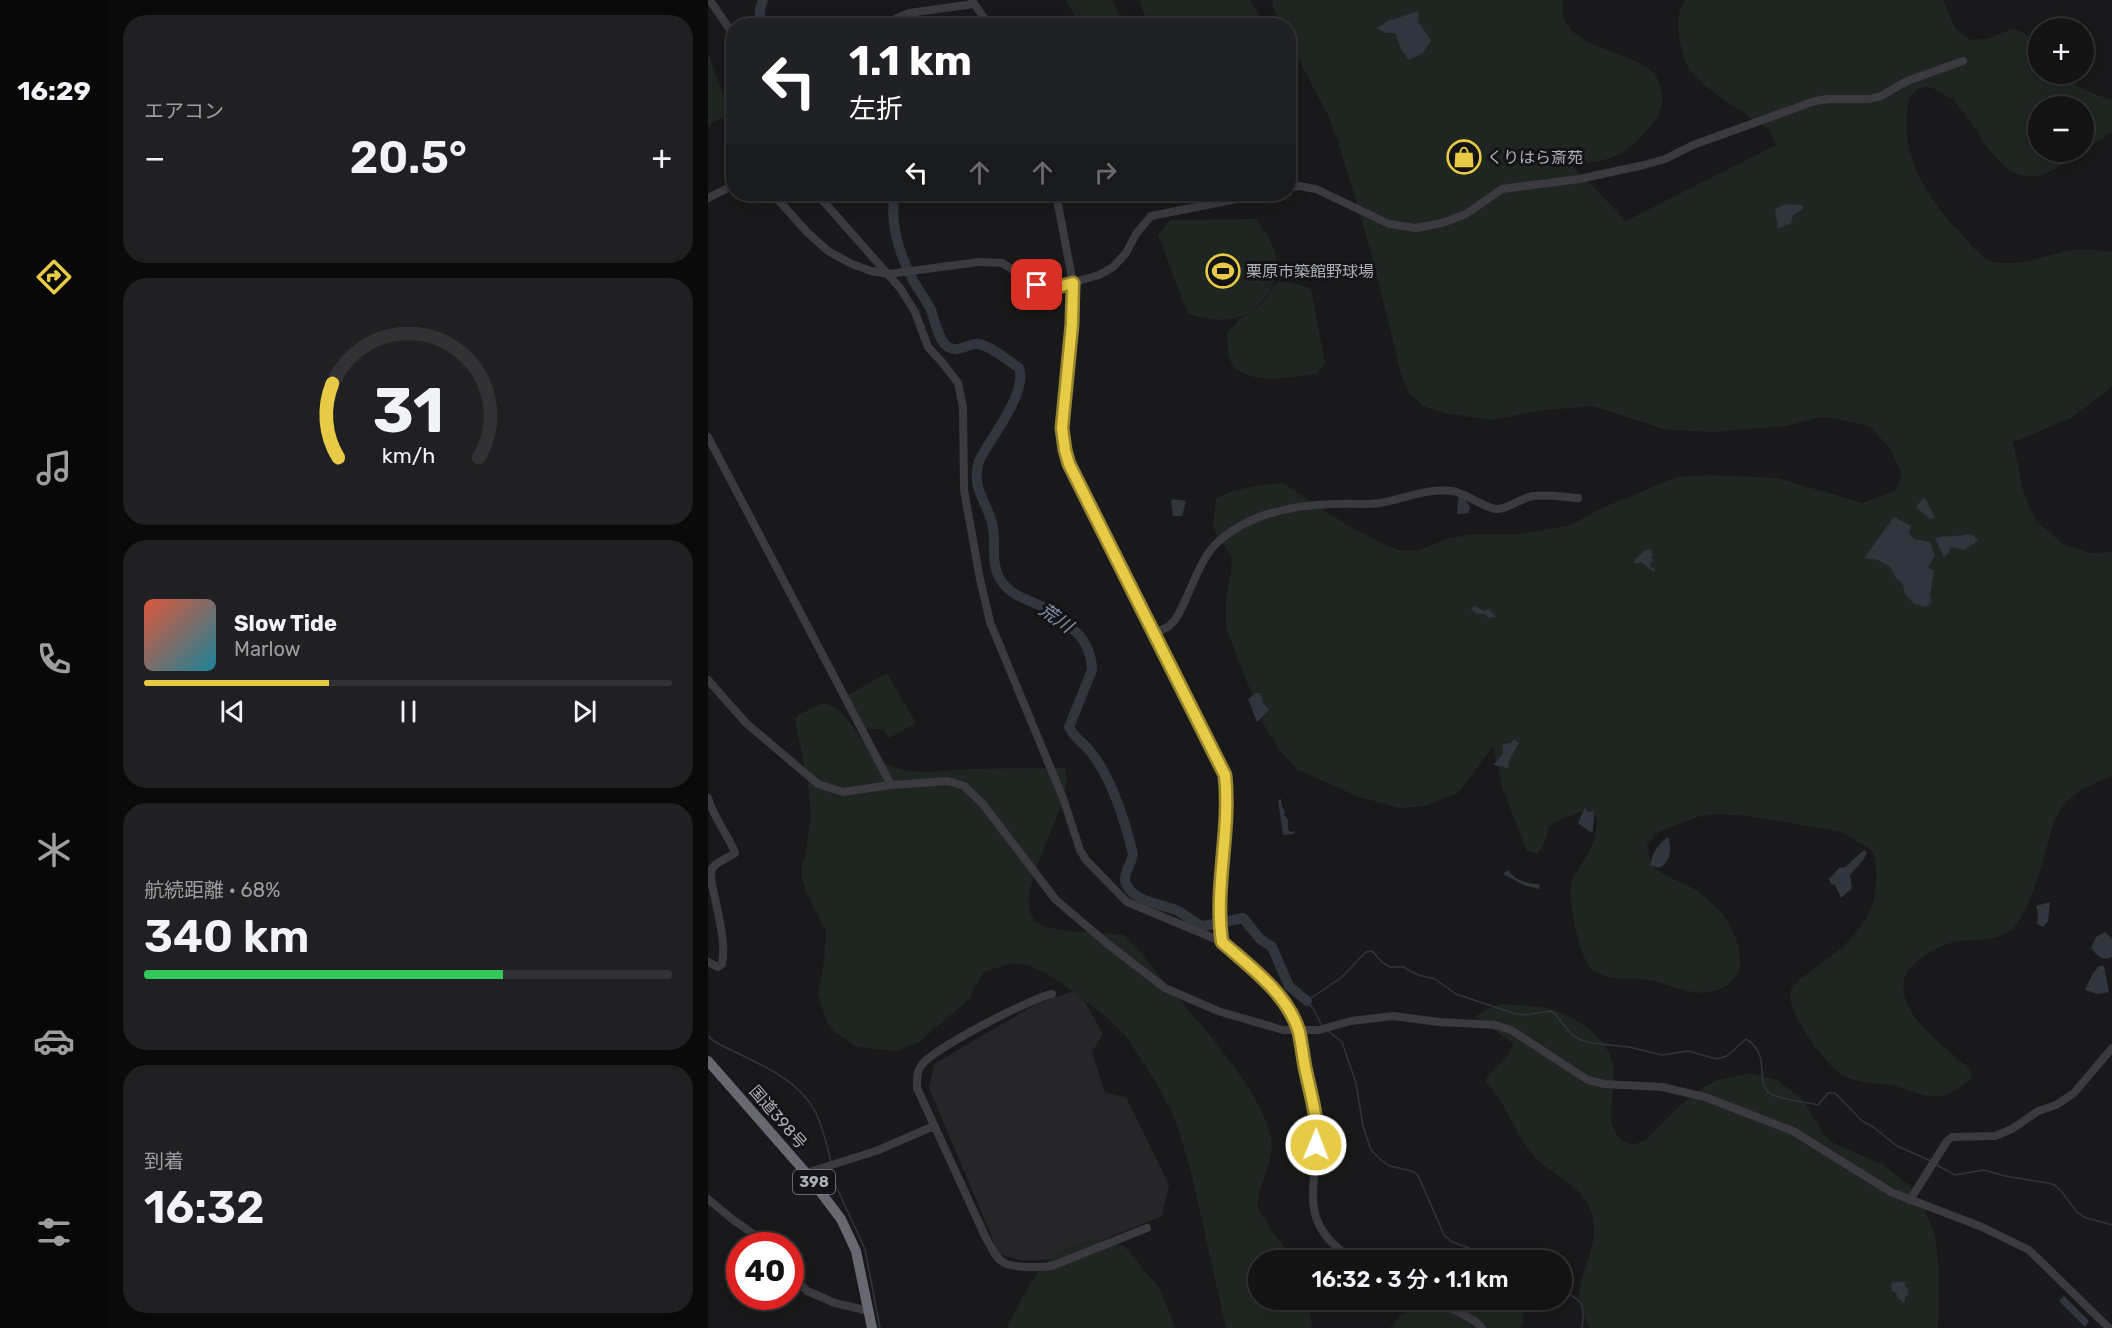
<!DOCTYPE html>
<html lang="ja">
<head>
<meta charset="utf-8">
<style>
	:root { --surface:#131314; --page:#202022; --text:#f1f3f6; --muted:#9d9ea0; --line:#323234; --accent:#e7cb46 }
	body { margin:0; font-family:Rubik,"Noto Sans JP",sans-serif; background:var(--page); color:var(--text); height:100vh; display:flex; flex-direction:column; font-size:22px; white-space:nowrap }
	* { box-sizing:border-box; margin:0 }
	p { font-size:20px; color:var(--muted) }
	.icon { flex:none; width:33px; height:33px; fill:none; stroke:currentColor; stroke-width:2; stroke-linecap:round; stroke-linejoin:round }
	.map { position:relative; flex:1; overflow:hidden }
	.drawer { display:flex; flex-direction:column; gap:15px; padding:15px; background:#0a0a0b; width:600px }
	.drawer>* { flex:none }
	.banner { position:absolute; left:18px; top:18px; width:570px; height:183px; border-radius:24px; box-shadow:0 3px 15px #0003,0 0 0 2px var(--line); background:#202124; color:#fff; overflow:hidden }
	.controls { position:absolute; left:1320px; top:18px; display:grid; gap:12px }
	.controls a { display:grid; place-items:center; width:66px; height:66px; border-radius:50%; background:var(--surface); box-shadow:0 3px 15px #0003,0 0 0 2px var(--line); font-size:30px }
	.speed { position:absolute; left:18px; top:1232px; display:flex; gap:12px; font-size:30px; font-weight:700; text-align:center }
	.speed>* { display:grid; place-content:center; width:78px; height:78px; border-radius:50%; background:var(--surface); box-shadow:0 3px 15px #0003,0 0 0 2px var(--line); line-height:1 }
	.speed .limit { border:9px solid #d22; background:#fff; color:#111 }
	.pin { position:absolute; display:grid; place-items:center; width:51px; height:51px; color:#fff; margin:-26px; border-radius:12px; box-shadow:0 3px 9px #0006 }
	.me { position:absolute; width:66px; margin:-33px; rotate:1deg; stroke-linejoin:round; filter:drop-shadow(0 0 4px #0008) }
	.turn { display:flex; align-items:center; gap:21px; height:126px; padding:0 24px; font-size:27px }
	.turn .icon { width:78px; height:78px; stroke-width:2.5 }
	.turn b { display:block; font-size:42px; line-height:51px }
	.lanes { display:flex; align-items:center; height:57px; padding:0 24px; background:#0003; justify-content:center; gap:30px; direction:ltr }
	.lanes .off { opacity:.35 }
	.big { font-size:45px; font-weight:600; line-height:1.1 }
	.drawer .widget { flex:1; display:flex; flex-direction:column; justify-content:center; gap:9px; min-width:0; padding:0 21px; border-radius:24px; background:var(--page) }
	.drawer .dial { align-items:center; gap:0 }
	.dial svg { height:156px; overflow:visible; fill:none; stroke:var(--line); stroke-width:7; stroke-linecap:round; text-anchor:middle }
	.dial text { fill:var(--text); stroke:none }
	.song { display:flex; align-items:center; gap:18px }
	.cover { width:72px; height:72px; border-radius:9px; background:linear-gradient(135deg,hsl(10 70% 55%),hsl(190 70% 35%)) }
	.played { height:6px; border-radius:3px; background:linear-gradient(90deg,var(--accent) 35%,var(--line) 35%) }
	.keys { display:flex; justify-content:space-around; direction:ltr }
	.heat { display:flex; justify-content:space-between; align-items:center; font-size:33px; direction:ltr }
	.charge { height:9px; border-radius:4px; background:linear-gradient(90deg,#34c759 68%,var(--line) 0) }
	.trip { position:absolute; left:540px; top:1250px; width:324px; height:60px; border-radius:30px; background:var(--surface); box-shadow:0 3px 15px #0003,0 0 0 2px var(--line); font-weight:600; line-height:60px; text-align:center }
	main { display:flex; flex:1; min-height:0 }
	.menu { display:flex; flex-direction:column; width:108px; justify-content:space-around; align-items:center; background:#080808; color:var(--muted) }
	.menu .icon { width:42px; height:42px }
	.menu .on { color:var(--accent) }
	.menu b { font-size:27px; color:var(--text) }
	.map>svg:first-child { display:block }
</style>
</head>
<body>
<main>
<nav class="menu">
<b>16:29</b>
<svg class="icon on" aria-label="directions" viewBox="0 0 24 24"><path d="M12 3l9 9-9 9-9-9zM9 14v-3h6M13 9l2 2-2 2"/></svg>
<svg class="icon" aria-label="music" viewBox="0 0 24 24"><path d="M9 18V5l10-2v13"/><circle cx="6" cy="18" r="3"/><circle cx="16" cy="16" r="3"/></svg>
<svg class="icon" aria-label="phone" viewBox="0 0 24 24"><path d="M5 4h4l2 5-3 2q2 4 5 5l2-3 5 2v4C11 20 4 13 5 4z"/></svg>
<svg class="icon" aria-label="climate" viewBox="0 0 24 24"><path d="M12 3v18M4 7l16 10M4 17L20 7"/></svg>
<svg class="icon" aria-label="car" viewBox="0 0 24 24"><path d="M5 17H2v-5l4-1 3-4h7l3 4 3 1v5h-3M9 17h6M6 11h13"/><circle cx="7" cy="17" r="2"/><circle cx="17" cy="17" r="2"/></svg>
<svg class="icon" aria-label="filters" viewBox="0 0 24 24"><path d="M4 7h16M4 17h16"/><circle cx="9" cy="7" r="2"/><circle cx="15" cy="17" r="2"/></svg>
</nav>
<section class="drawer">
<div class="widget"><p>エアコン</p>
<div class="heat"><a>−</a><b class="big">20.5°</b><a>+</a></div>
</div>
<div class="widget dial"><svg viewBox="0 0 100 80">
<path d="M14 69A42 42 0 1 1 86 69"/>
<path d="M14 69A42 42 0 0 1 11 31" stroke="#e7cb46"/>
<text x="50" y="56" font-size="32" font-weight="700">31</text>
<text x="50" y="72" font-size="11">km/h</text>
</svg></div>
<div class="widget">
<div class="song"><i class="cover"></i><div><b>Slow Tide</b><p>Marlow</p></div></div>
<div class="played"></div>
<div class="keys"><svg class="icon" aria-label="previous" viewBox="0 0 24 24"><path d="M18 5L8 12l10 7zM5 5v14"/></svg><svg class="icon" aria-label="pause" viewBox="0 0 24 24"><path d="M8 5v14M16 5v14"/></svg><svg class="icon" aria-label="next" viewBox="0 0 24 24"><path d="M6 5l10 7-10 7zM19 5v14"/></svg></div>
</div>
<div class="widget"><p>航続距離 · 68%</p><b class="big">340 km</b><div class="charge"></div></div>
<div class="widget"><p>到着</p><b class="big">16:32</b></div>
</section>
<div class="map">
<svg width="1404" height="1328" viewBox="0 0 1404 1328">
	<rect width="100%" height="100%" fill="#19191b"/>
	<!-- built -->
	<path fill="#262528" d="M 370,990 L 395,1034 L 384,1052 L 397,1093 L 418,1097 L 461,1185 L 454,1216 L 348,1259 L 316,1261 L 291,1254 L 221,1088 L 226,1064 L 330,1003 Z"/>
	<!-- green -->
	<path fill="#1f2621" d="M 358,0 L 404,0 L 418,25 L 372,25 Z
		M 432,0 L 542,0 L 557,25 L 444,25 L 435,12 Z
		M 565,0 L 855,0 C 847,52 928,48 948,76 C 950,79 951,85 953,89 C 959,105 949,118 939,130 C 917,158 897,162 863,164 L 918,221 L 1068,145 L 1064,135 L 1057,127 C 1036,112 993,88 980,67 C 975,58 973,46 971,36 C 969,23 970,11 977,0 L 1235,0 L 1247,28 L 1263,40 L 1278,39 L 1304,29 L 1312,31 L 1330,42 L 1330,74 L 1355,74 C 1368,88 1385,94 1404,100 L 1404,132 L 1376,150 L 1376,106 L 1330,106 L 1330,152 L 1373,152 C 1360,159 1345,173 1330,176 C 1289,183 1270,124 1246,101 C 1242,97 1235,94 1230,91 C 1223,87 1217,85 1209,90 C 1200,95 1200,104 1199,113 C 1194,163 1224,203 1256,237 C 1263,246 1276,260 1287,262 C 1312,267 1339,255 1363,250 C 1375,248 1392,250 1404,252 L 1404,387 L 1363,418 L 1305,442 L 1316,494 L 1328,521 L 1355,544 L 1381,553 L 1404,552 L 1404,776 C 1387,783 1366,791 1354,807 C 1344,820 1342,837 1337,853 C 1331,875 1321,907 1308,925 C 1297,941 1271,939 1253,941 C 1236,943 1218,952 1205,965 C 1201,969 1197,974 1196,980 C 1189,1017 1241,1048 1263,1071 L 1264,1077 C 1261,1082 1256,1085 1251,1088 C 1225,1105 1211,1092 1186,1086 C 1168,1082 1149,1084 1133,1074 C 1116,1064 1081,1014 1082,994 C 1083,984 1096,977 1103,971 C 1148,940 1179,910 1165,851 L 1134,832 L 1040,816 L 1008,814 L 989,817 L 951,832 L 939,844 C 940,852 941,863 948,869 C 957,877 973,881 984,888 C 1010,903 1031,929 1032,961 C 1032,984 1006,996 986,992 C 971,990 956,983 941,980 C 923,977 900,982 884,969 C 871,958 861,903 863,886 C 865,872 879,859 884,846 C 887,838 888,828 890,819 L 879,809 L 856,818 L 841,827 L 836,844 L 829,854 L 819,851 L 795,790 L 785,746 L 750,793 L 717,806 L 692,808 L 651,797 L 590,770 L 570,748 L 556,725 L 518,628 L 518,598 L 523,573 L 524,556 L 508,534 L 505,524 L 508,499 L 524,491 L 548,486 L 575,483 L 639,525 L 670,541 L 690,550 L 709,551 L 742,538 L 768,534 L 811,534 L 863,525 L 894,508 L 969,477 L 1000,475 L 1069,478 L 1155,503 L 1187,491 L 1194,475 L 1182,448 L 1161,426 L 1123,418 L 1109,418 L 1079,426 L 1007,432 L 959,430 L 885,406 L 838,410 L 782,420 L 736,413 L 715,406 L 701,393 L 694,377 L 662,248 L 632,147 L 620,115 L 581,42 L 580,26 L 572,25 L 565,7 Z
		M 0,53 L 18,102 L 16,116 L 0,126 Z
		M 548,219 C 568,243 578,270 557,298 C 554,302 548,307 544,311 C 575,293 552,270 603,289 L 617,363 L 609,374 C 585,376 539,388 523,362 C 519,355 520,342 519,334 L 530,320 L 540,314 C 519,323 501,320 480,314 L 450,235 L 462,220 Z
		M 179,673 L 208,723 L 181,738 L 175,729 L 158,729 L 140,695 Z
		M 115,703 C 146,711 150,748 177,763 C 203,777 236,770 264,769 C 295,768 326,768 357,768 C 370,804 296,898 330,923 C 343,933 396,932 416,935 C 435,954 452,976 470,998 C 499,1032 556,1095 563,1139 C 567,1162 550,1183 549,1206 L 565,1233 L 587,1260 L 550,1260 L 550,1299 L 601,1299 L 604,1328 L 518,1328 L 484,1176 L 468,1121 L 449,1084 L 417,1035 L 399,1017 L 353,983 L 338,973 L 322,966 L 305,963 L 275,972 L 261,999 L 211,1042 L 188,1051 L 149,1047 L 130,1034 L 119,1023 L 110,994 L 116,962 L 118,931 L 98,891 L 94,878 L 93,867 L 98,853 L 103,815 L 100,784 L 87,720 L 90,715 Z
		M 792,1004 C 807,1005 823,1005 838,1008 C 865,1015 900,1036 905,1065 C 910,1091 889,1132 923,1145 L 937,1141 L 974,1104 L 996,1087 L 1010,1080 L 1043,1073 L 1069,1080 L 1094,1099 L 1118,1137 L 1127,1144 L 1174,1164 L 1202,1186 L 1215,1207 L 1227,1235 L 1231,1270 L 1230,1328 L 883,1328 C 851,1284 896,1260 884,1214 C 877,1186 845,1176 827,1157 C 815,1144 808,1130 800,1114 C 794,1102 786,1091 777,1080 L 800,1055 L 806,1044 L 767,1017 L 778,1009 Z
		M 386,1240 L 402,1241 L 418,1248 L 452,1289 L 467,1328 L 299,1328 C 322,1284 333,1249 386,1240 Z
		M 731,1299 L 813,1299 C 816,1309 817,1318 812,1328 L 682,1328 C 694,1310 711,1304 731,1299 Z"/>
	<!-- water -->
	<path fill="#30353e" d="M 711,11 L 710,21 L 723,41 L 715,53 L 701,60 L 693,49 L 687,33 L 678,33 L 669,28 L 680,21 Z
		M 1077,204 L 1095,205 L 1094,210 L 1085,215 L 1083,223 L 1070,229 L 1067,209 Z
		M 755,496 L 762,507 L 761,513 L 749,514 L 750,498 Z
		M 1215,498 L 1218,500 L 1227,517 L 1222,519 L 1208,507 Z
		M 464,499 L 478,501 L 474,516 L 465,516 L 463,502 Z
		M 1186,517 L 1203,526 L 1201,533 L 1206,539 L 1222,542 L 1227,555 L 1220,568 L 1226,571 L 1222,595 L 1224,601 L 1218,607 L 1206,604 L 1197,594 L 1195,584 L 1188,578 L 1182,567 L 1170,560 L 1156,558 Z
		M 1259,534 L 1265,535 L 1270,541 L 1256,550 L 1242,547 L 1241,552 L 1236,557 L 1227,539 C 1238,534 1247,538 1259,534 Z
		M 943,549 L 945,554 L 943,558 L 946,560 L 942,563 L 942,567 L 947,569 L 946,572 L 933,562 L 928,564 L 925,562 L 937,550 Z
		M 766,606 L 777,611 L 781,609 L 788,617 L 781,618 L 776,614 L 769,614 L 763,609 Z
		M 548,693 L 552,693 L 555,703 L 561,710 L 549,722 L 540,699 Z
		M 806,739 L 811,743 L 802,758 L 800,768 L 785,765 L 795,754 L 795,744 L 803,743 Z
		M 573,799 L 574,806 L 577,811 L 576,815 L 580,819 L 580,830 L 583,832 L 587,831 L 586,834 L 575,835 L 570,800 Z
		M 877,807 L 880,812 L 886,811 L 885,831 L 882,832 L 870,823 Z
		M 960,837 C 964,849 963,862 951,868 L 942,865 C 945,852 949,845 960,837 Z
		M 1156,850 L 1159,852 L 1156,859 L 1142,875 L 1144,888 L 1133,898 L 1127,885 L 1123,884 L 1121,879 L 1131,868 L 1137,867 Z
		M 800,870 C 807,880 819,884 831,884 L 832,889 L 818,886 L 795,874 Z
		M 1342,902 L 1340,921 L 1335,927 L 1329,924 L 1330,913 L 1328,906 Z
		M 1397,932 L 1404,939 L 1404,957 C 1394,962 1389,955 1383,948 L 1388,937 Z
		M 1391,966 L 1396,966 L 1401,992 L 1389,994 L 1377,990 L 1385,973 Z
		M 1187,1282 L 1197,1282 L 1197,1286 L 1200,1288 L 1200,1295 L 1197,1297 L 1197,1302 L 1194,1303 L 1193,1300 L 1190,1299 L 1188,1293 L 1184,1291 L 1183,1283 Z
		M 1356,1296 L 1381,1321 L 1377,1327 L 1351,1301 Z"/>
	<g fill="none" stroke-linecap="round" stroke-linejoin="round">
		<!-- stream -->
		<path stroke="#30353e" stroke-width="1.5" d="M 614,1026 L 606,1010 L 599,1001 L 634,977 L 658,952 L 664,951 L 674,962 L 682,967 L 695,967 L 710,975 L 727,979 L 748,994 L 808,1014 L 818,1015 L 842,1011 L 847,1014 L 863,1034 L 873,1040 L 883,1043 L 921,1047 L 954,1055 L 980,1051 L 1009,1059 L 1019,1056 L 1038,1039 C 1065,1055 1045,1084 1063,1094 C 1075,1100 1097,1102 1110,1105 L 1120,1093 L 1127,1093 L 1154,1121 L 1165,1127 L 1189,1146 L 1223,1161
			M 620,1031 L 634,1042 L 648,1083 L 655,1126 L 663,1150 L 674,1161 L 682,1166 L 704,1171 L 710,1175 L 736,1235 L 744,1242 L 795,1260
			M 0,1036 L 7,1042 C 42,1061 89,1075 108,1113 C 115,1128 119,1146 123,1162
			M 1227,1164 L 1247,1175 L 1276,1170 L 1297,1176 L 1340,1183 L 1347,1185 L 1353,1191 L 1369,1212 L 1376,1217 L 1404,1225
			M 124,1169 L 127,1184 L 157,1249 L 172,1328
			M 854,1291 C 876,1300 877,1305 874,1328"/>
		<!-- river -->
		<path stroke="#30353e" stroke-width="10" d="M 52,26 L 52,9 L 55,0
			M 187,194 C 181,223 190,251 204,278 C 209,289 218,299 223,310 C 227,320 230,340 240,347 C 251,354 261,342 271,344 C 285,347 299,360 311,368 C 320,393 282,438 271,461 C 263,488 278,500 284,523 C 289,541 282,560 291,577 C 303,599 322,598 340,610 C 346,614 351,621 357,625 C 361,628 366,629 369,633 C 379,642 384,658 384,670 L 361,727 C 366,738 375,742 382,751 C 403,777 417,821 425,854 C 424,863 416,872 417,880 C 421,901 453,904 468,910 C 478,914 485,924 496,926 L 535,918 L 552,939 L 564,947 L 581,986 L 599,1001"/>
		<!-- minor -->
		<path stroke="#3a3a40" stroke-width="8" d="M 2,0 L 26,36
			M 264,1 L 282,26
			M 171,26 L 201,13 L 266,4
			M 580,188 L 591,186 L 608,189 L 681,224 L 708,228 L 734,223 L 758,214 L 794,189 L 871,179 L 936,165 L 957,159 L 985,145 L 1107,101 L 1120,99 L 1162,99 L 1173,96 L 1199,81 L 1255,61
			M 65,194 L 99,232 L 120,251 L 144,264 L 163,271 L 180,274 L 271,262 L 294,263 L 329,285 L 342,289 L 391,275 L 405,267 L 418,253 L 428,234 L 443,216 L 554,194
			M 109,194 L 192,288 L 207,312 L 220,347 L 233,361 L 250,383 L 255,407 L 256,490 L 272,579 L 282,622 L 355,798 L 372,850 L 378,860 L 419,902 L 515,942
			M 348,194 L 365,283 L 364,324 L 354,428 L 357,450 L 361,464 L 391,524 L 517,775 C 523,831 506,887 515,942 C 542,968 574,992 589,1027 C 595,1041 595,1058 598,1072 C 602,1088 608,1104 609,1121 C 613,1181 582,1220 646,1260
			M 0,198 L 26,185
			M 0,437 L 183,785
			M 446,633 L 460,627 L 467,620 C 482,597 490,559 511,541 C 541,514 586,505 626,504 C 641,503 657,505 672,503 C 696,499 718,488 744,491 C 759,493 776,509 790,509 C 802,508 813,498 825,496 C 839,494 856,497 870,498
			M 0,680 L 38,723 L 110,784 L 135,792 L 183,785 L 240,781 L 256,786 L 274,803 L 348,900 L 401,945 L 457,988 L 510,1011 L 575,1030 L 611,1030 L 643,1021 L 685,1016 L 731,1022 L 787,1025 L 803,1030 L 880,1080 L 896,1084 L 954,1087 L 997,1097 L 1085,1131 L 1183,1192 L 1274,1227 L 1321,1250 L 1401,1328
			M 0,798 C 5,817 20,834 27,853 C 21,858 7,862 4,869 C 1,877 5,889 7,898 C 11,919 18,942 14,964 L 10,967 L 0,962
			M 344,994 C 323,998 224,1049 213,1066 C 208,1073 209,1081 209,1088 L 277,1236 C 291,1262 291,1266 321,1267 C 330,1267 338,1268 346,1265 L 439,1228
			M 98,1173 L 168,1151 L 226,1126
			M 0,1199 L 24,1219 L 61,1245
			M 1202,1200 L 1239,1141 L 1244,1137 L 1287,1136 L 1304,1129 L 1330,1111 L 1348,1105 L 1366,1093 L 1404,1048
			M 82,1273 L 99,1291 L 127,1303 L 161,1311
			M 726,1299 L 767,1321 L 774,1328"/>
		<!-- highway -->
		<path stroke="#676871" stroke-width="10" d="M 0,1061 L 98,1173 L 133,1219 L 148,1251 L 164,1328"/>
	</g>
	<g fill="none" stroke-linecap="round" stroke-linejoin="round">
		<!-- route casing -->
		<g stroke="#96842e" stroke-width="15">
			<path id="route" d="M 329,285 L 342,289 L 365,283 L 364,324 L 354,428 L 357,450 L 361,464 L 391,524 L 517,775 C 523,831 506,887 514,942 C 542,967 580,994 591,1032 C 594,1045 595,1059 598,1072 C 604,1100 610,1116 608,1145"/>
		</g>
		<!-- route -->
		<use href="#route" stroke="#e7cb46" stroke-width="10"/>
	</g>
	<!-- icons -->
	<defs>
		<g id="shop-ring" transform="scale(1.725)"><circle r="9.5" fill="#141416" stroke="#e7cb46" stroke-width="1.5"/><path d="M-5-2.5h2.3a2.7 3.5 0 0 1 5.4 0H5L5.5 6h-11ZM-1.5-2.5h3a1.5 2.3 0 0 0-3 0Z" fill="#e7cb46"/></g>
		<g id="stadium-ring" transform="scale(1.725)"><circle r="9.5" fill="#141416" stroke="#e7cb46" stroke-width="1.5"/><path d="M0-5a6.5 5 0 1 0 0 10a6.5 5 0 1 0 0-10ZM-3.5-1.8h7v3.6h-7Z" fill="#e7cb46"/></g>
	</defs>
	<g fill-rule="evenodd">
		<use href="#shop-ring" x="756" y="157"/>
		<use href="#stadium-ring" x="515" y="271"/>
	</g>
	<g text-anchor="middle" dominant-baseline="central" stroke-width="6" stroke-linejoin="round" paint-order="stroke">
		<!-- shield labels -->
		<rect fill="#141416" stroke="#7e8089" stroke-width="1.5" x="85" y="1170" width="42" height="24" rx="4.5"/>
		<g font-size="15" font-weight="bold" fill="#acaeba">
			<text x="106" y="1182">398</text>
		</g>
		<!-- poi labels -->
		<g font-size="16" fill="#acaeba" stroke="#141416" text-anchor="start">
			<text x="779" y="157">くりはら斎苑</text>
			<text x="538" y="271">栗原市築館野球場</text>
		</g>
		<!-- street labels -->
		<g font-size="16" fill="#acaeba" stroke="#141416">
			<text transform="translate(70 1117) rotate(49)">国道398号</text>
		</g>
		<!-- water labels -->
		<g font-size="18" font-style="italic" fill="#8696b2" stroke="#141416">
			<text transform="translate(348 618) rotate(35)">荒川</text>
		</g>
	</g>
</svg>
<div class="controls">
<a>+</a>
<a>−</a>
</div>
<div class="speed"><div class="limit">40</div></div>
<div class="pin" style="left:329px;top:285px;background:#d93025"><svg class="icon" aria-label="arrive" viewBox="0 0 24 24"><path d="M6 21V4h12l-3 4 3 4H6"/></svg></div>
<svg class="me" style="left:608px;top:1145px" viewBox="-20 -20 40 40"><circle r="17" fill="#e7cb46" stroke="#fff" stroke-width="3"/><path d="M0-11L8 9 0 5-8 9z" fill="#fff"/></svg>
<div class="trip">16:32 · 3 分 · 1.1 km</div>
<div class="banner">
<div class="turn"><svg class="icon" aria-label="left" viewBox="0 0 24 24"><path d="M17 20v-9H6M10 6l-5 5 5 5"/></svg><div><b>1.1 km</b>左折</div></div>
<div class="lanes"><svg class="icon" aria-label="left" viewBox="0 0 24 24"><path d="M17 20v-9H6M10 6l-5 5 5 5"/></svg><svg class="icon off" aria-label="ahead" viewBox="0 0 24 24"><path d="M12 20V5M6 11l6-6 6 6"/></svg><svg class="icon off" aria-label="ahead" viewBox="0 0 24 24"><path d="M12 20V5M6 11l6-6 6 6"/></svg><svg class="icon off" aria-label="right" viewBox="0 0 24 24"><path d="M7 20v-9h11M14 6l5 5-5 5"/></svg></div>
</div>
</div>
</main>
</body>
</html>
